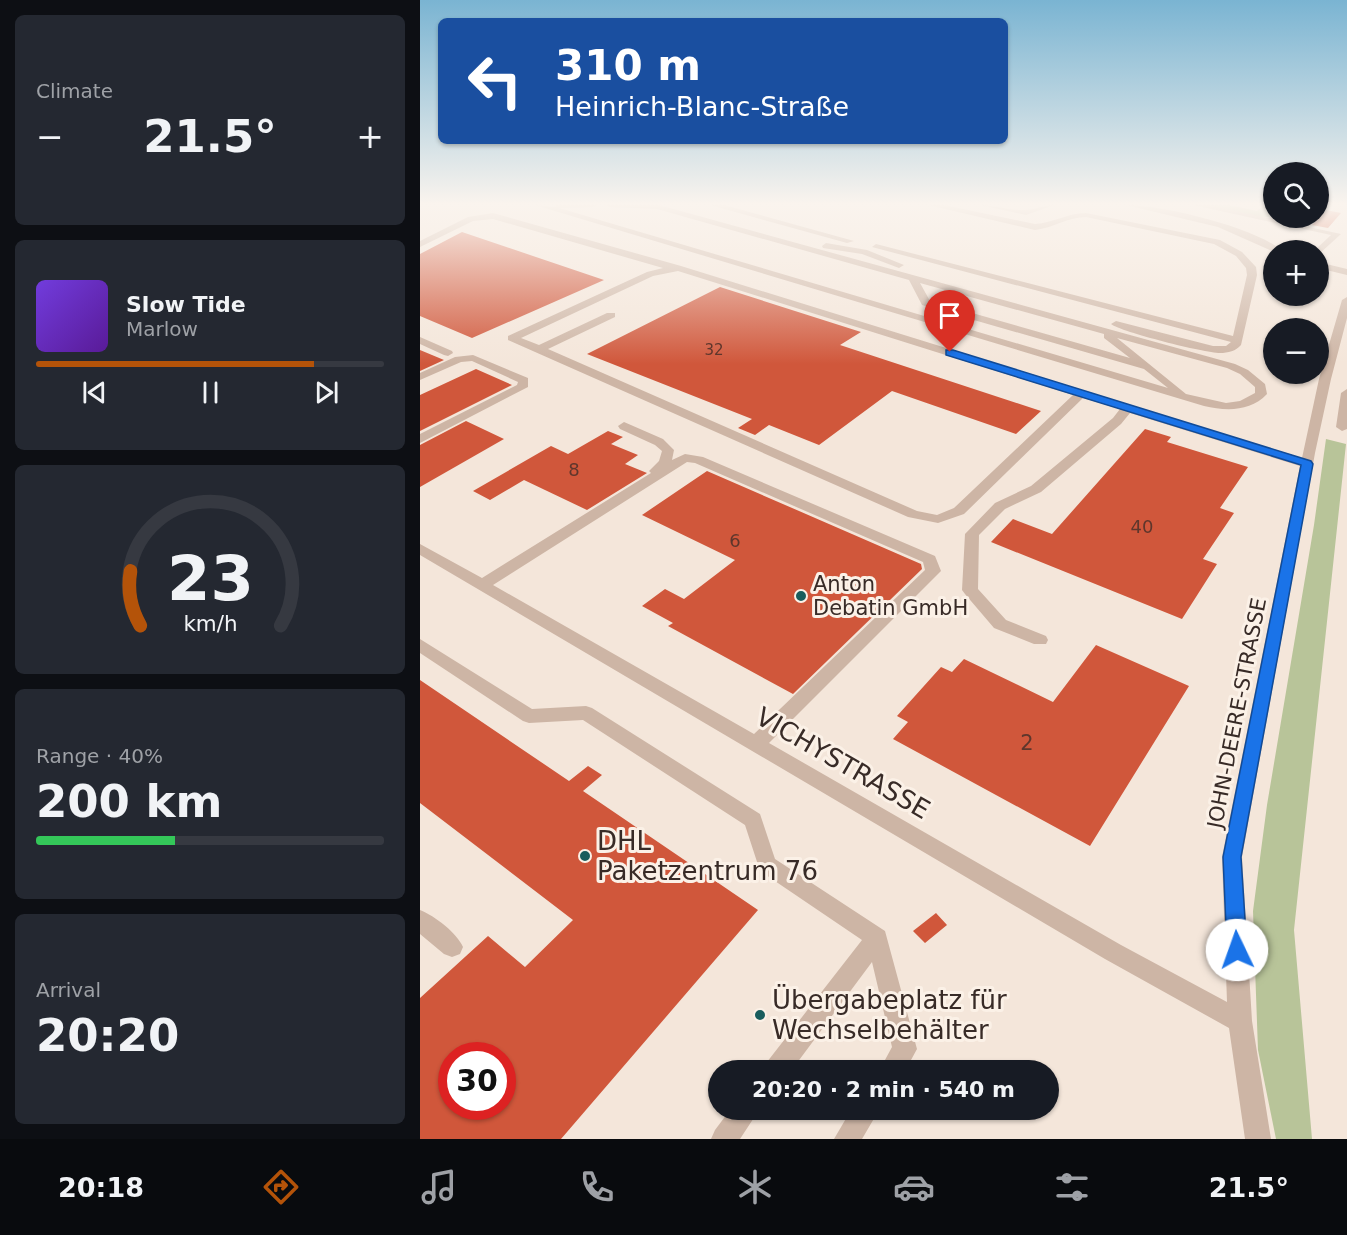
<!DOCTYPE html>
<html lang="en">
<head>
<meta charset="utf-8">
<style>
	:root { --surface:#171b24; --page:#242831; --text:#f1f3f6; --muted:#9ea1a6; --line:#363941; --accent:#b45309 }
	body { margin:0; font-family:"DejaVu Sans",sans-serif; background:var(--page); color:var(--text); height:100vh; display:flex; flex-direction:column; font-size:22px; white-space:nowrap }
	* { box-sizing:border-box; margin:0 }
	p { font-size:20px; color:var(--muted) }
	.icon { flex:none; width:33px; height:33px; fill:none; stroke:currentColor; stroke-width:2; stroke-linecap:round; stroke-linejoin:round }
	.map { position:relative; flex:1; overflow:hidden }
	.side { display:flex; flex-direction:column; gap:15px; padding:15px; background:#0d0f14; width:420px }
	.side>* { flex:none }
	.hud { position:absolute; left:18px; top:18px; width:570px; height:126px; border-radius:9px; box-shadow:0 2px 4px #0004; background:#1a4fa0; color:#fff; overflow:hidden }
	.tools { position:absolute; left:843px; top:162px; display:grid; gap:12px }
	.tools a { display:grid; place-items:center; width:66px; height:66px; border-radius:50%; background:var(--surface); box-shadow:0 2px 4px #0004; font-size:30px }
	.speed { position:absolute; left:18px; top:1042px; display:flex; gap:12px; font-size:30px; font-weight:700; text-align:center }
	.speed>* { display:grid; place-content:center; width:78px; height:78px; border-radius:50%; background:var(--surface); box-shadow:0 2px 4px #0004; line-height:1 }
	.speed .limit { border:9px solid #d22; background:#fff; color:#111 }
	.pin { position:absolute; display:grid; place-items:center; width:51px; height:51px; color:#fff; margin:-62px -26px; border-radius:50% 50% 50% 0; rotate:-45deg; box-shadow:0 0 6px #0007 }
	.pin .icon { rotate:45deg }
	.me { position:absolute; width:66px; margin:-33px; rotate:357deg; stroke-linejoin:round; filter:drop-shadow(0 0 4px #0008) }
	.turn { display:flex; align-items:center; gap:21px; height:126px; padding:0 18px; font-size:27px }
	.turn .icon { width:78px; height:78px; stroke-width:2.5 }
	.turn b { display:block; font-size:42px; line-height:51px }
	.big { font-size:45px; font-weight:800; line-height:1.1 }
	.side .tile { flex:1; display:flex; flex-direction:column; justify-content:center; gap:9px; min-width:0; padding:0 21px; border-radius:9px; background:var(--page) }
	.side .dial { align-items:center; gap:0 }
	.dial svg { height:156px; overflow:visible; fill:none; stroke:var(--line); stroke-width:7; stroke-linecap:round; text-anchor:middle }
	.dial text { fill:var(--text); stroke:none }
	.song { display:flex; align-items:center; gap:18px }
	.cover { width:72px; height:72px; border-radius:9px; background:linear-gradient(135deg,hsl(260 70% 55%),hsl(270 70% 35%)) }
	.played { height:6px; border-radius:3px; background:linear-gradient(90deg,var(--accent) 80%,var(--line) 80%) }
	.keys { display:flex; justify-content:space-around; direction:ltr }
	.heat { display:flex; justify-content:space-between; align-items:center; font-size:33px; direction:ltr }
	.charge { height:9px; border-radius:4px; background:linear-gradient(90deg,#34c759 40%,var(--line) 0) }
	.trip { position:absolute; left:288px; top:1060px; width:351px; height:60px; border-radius:30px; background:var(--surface); box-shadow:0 2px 4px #0004; font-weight:800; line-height:60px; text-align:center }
	.tab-bar { display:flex; height:96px; justify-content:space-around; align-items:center; background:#090b0e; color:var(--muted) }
	.tab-bar .icon { width:42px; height:42px }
	.tab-bar .current { color:var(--accent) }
	.tab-bar b { font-size:27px; color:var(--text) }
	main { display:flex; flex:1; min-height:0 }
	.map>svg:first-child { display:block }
</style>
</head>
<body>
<main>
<section class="side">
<div class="tile"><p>Climate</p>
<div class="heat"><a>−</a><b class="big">21.5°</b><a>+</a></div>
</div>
<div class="tile">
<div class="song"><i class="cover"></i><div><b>Slow Tide</b><p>Marlow</p></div></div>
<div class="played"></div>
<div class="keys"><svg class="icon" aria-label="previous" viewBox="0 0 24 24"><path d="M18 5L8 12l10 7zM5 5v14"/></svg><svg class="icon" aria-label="pause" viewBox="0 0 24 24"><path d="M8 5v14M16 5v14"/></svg><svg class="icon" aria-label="next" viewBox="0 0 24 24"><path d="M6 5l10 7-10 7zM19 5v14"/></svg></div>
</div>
<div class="tile dial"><svg viewBox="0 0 100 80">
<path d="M14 69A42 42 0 1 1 86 69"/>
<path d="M14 69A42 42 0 0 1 9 41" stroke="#b45309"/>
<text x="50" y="56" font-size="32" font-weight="700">23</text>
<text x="50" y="72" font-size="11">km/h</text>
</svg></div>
<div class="tile"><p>Range · 40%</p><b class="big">200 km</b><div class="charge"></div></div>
<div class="tile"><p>Arrival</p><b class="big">20:20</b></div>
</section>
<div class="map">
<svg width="927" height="1139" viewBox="0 0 927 1139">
	<rect width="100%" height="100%" fill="#f4e6da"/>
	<!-- green -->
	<path fill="#b8c499" d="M 782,205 L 809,205 L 837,211 L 844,205 L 852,205 L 853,213 L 849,217 L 841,217 Z
		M 906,439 L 926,444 L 874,930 L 892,1139 L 856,1139 L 838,1050 L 833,911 L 847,805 L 894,525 Z"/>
	<!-- building -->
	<path fill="#d0573b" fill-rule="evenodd" d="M 906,210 L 921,213 L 908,228 L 892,225 Z
		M 42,232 L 184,280 L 52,338 L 0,316 L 0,254 Z
		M 300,287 L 441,332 L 420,345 L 621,411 L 596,434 L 472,391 L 399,445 L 349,425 L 335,435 L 318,428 L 332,419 L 167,354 Z
		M 0,350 L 24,360 L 0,371 Z
		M 56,369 L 92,385 L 0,431 L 0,395 Z
		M 46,421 L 84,439 L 0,487 L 0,445 Z
		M 725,429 L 751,437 L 747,442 L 828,467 L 800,508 L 814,513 L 783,559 L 797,564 L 762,619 L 571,542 L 593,519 L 632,534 Z
		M 188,431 L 203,437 L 191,444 L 218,455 L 205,464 L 227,473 L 167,510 L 104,480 L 70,500 L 53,491 L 131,446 L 148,454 Z
		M 287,471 L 501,564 L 502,569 L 373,694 L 248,626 L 253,623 L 222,606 L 245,589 L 264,599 L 315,560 L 222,515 Z
		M 676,645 L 769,686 L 670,846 L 473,739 L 488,722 L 477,716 L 521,667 L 532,672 L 544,659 L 633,702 Z
		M 0,680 L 149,781 L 168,766 L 182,775 L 163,791 L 338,910 L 141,1139 L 0,1139 L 0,998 L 68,936 L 105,967 L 153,920 L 0,803 ZM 32,1056 L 82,1056 L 82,1107 L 32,1107 Z
		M 516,913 L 527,925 L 505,943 L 493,931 Z"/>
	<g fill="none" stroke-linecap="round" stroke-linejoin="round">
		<!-- minor -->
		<path fill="#cdb5a5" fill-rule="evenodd" d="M 115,205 L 136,207 L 136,205 L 177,205 L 173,207 L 139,208 L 748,388 L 724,369 L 502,305 L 489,280 L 237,209 L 189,207 L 185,205 L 239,205 L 815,364 L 828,370 L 845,384 L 847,394 C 830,412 806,411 784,406 ZM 500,283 L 684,334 L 684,338 L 710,358 L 510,301 ZM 697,338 L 807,368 L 820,374 L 835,387 L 835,393 L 820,401 L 806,403 L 766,394 Z
			M 290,205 L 304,205 L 434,241 L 427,243 Z
			M 508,205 L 524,205 L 615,224 C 633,223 648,213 666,213 L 800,240 L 822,252 L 836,267 L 837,275 L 821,345 C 816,351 808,353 800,353 C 785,353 701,332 691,324 L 696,321 L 793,346 L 806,346 L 811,342 L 452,247 L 456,244 L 813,336 L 827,275 L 826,268 L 816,256 L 794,244 L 666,217 C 648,217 633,228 615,230 Z
			M 560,205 C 575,205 590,211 605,210 C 615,210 624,205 634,205 L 606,215 Z
			M 706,205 C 742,205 834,227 861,250 L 854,252 L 798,227 Z
			M 773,205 L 789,205 L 921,234 L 898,255 L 898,250 L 895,250 L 911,235 Z
			M 73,213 L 261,266 L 882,458 L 899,379 L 922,300 L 927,297 L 927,318 L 911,379 L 895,453 L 822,857 L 832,1021 L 851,1139 L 825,1139 L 809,1028 L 685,959 L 0,555 L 0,544 L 62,578 L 231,473 L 229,471 L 239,461 L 242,451 L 235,445 L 200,429 L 198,426 L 204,422 L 243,439 L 254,450 L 252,460 L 265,454 L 283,457 L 515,556 L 521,571 L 349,743 L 701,945 L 807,1002 L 802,857 L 880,466 L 710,413 L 701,424 L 621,492 L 585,509 L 559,535 L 558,589 L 586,620 L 626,636 L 628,640 L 626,644 L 614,644 L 574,628 L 545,594 L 542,590 L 545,534 L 575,503 L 611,486 L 693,418 L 700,409 L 663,398 L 544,514 L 518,523 L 488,517 L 88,340 L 88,336 L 227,272 L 243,268 L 73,219 L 53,221 L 0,247 L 0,241 L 48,217 ZM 258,271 L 653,395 L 534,508 L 517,515 L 497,511 L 128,349 L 195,317 L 195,313 L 187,313 L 119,345 L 101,338 L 233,276 ZM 267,462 L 275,463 L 503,562 L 505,570 L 334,734 L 73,585 Z
			M 406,243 L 447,250 L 484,265 L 479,268 L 442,254 L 403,248 L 402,246 Z
			M 898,262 L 927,269 L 927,275 L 898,268 Z
			M 0,337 L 32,351 L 33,353 L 28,356 L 24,355 L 0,344 Z
			M 53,355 L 108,378 L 108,387 L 0,443 L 0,434 L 97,385 L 98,382 L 52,361 L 41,362 L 0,380 L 0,373 L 35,357 Z
			M 927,389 L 927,429 L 922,431 L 916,427 L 921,393 Z
			M 0,639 L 112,709 L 166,706 L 172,708 L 340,814 L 355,859 L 465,931 L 497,1049 L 485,1071 L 459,1071 L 472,1047 L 452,962 L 371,1071 L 344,1071 L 347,1062 L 442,940 L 340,871 L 325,825 L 163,720 L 109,723 L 103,721 L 0,653 Z
			M 0,910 C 15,916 37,933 43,947 L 40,954 L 32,957 L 24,954 L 0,934 Z
			M 310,1110 L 339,1110 L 320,1139 L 291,1139 L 295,1130 Z
			M 431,1110 L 459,1110 L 442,1139 L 414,1139 Z"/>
	</g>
	<!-- sky -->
	<linearGradient id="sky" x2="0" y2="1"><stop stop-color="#7ab4d2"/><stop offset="0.56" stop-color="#faf4ee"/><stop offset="1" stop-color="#faf4ee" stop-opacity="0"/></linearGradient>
	<rect width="927" height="364" fill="url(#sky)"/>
	<!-- route -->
	<path fill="#1a73e8" stroke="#114b97" stroke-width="1.5" d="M 526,350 L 533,350 L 891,461 L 893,464 L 821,857 L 827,950 L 824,957 L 817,960 L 810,957 L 807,950 L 803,857 L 881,465 L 526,355 Z"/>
	<!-- markers -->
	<g fill="#195d5d" stroke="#fbf1e7" stroke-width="2">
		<circle cx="381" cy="596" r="6"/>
		<circle cx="165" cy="856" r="6"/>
		<circle cx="340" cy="1015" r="6"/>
	</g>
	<g text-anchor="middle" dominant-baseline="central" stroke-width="6" stroke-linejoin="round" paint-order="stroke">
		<!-- far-number labels -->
		<g font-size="15" fill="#5e362c">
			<text x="294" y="350">32</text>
		</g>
		<!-- number labels -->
		<g font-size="18" fill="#5e362c">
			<text x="154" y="469">8</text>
			<text x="722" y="526">40</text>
			<text x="315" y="540">6</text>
		</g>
		<!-- poi labels -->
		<g font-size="21" fill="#382b27" stroke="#fbf1e7" text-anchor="start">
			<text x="393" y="584">Anton<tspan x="393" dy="24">Debatin GmbH</tspan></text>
		</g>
		<!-- street labels -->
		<g font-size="21" fill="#382b27" stroke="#fbf1e7">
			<text transform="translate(817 713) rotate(-79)">JOHN-DEERE-STRASSE</text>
		</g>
		<!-- near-number labels -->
		<g font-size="21" fill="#5e362c">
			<text x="607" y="743">2</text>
		</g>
		<!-- near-street labels -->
		<g font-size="26" fill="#382b27" stroke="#fbf1e7">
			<text transform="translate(423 763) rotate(30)">VICHYSTRASSE</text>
		</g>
		<!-- near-poi labels -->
		<g font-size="26" fill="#382b27" stroke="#fbf1e7" text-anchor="start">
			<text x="177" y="841">DHL<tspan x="177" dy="30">Paketzentrum 76</tspan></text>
			<text x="352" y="1000">Übergabeplatz für<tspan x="352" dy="30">Wechselbehälter</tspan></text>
		</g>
	</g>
</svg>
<div class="tools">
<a><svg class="icon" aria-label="search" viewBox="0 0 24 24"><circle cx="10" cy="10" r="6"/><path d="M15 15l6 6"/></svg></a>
<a>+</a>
<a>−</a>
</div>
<div class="speed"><div class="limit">30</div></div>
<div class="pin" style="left:530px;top:352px;background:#d93025"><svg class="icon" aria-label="arrive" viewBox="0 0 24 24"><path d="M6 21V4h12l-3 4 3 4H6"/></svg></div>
<svg class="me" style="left:817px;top:950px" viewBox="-20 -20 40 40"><circle r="19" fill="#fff"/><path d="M0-13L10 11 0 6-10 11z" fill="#1a73e8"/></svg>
<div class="trip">20:20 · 2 min · 540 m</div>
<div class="hud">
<div class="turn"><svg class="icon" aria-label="left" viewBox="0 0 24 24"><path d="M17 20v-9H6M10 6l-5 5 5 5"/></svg><div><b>310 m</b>Heinrich-Blanc-Straße</div></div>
</div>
</div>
</main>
<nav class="tab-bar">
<b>20:18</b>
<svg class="icon current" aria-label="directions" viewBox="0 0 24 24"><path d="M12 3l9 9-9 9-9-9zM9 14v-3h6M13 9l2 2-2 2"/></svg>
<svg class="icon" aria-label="music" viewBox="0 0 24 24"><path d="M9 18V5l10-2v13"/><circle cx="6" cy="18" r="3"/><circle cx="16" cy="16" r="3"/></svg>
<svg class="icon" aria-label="phone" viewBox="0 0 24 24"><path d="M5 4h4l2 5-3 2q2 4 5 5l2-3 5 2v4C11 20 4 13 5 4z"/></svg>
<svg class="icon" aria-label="climate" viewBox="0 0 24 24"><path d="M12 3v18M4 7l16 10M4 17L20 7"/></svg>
<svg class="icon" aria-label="car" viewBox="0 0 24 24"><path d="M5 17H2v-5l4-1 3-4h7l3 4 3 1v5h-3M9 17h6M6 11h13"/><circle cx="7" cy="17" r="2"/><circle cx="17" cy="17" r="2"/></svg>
<svg class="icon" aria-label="filters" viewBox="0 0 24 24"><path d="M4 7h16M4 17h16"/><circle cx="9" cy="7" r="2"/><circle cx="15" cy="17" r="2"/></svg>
<b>21.5°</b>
</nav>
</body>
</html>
